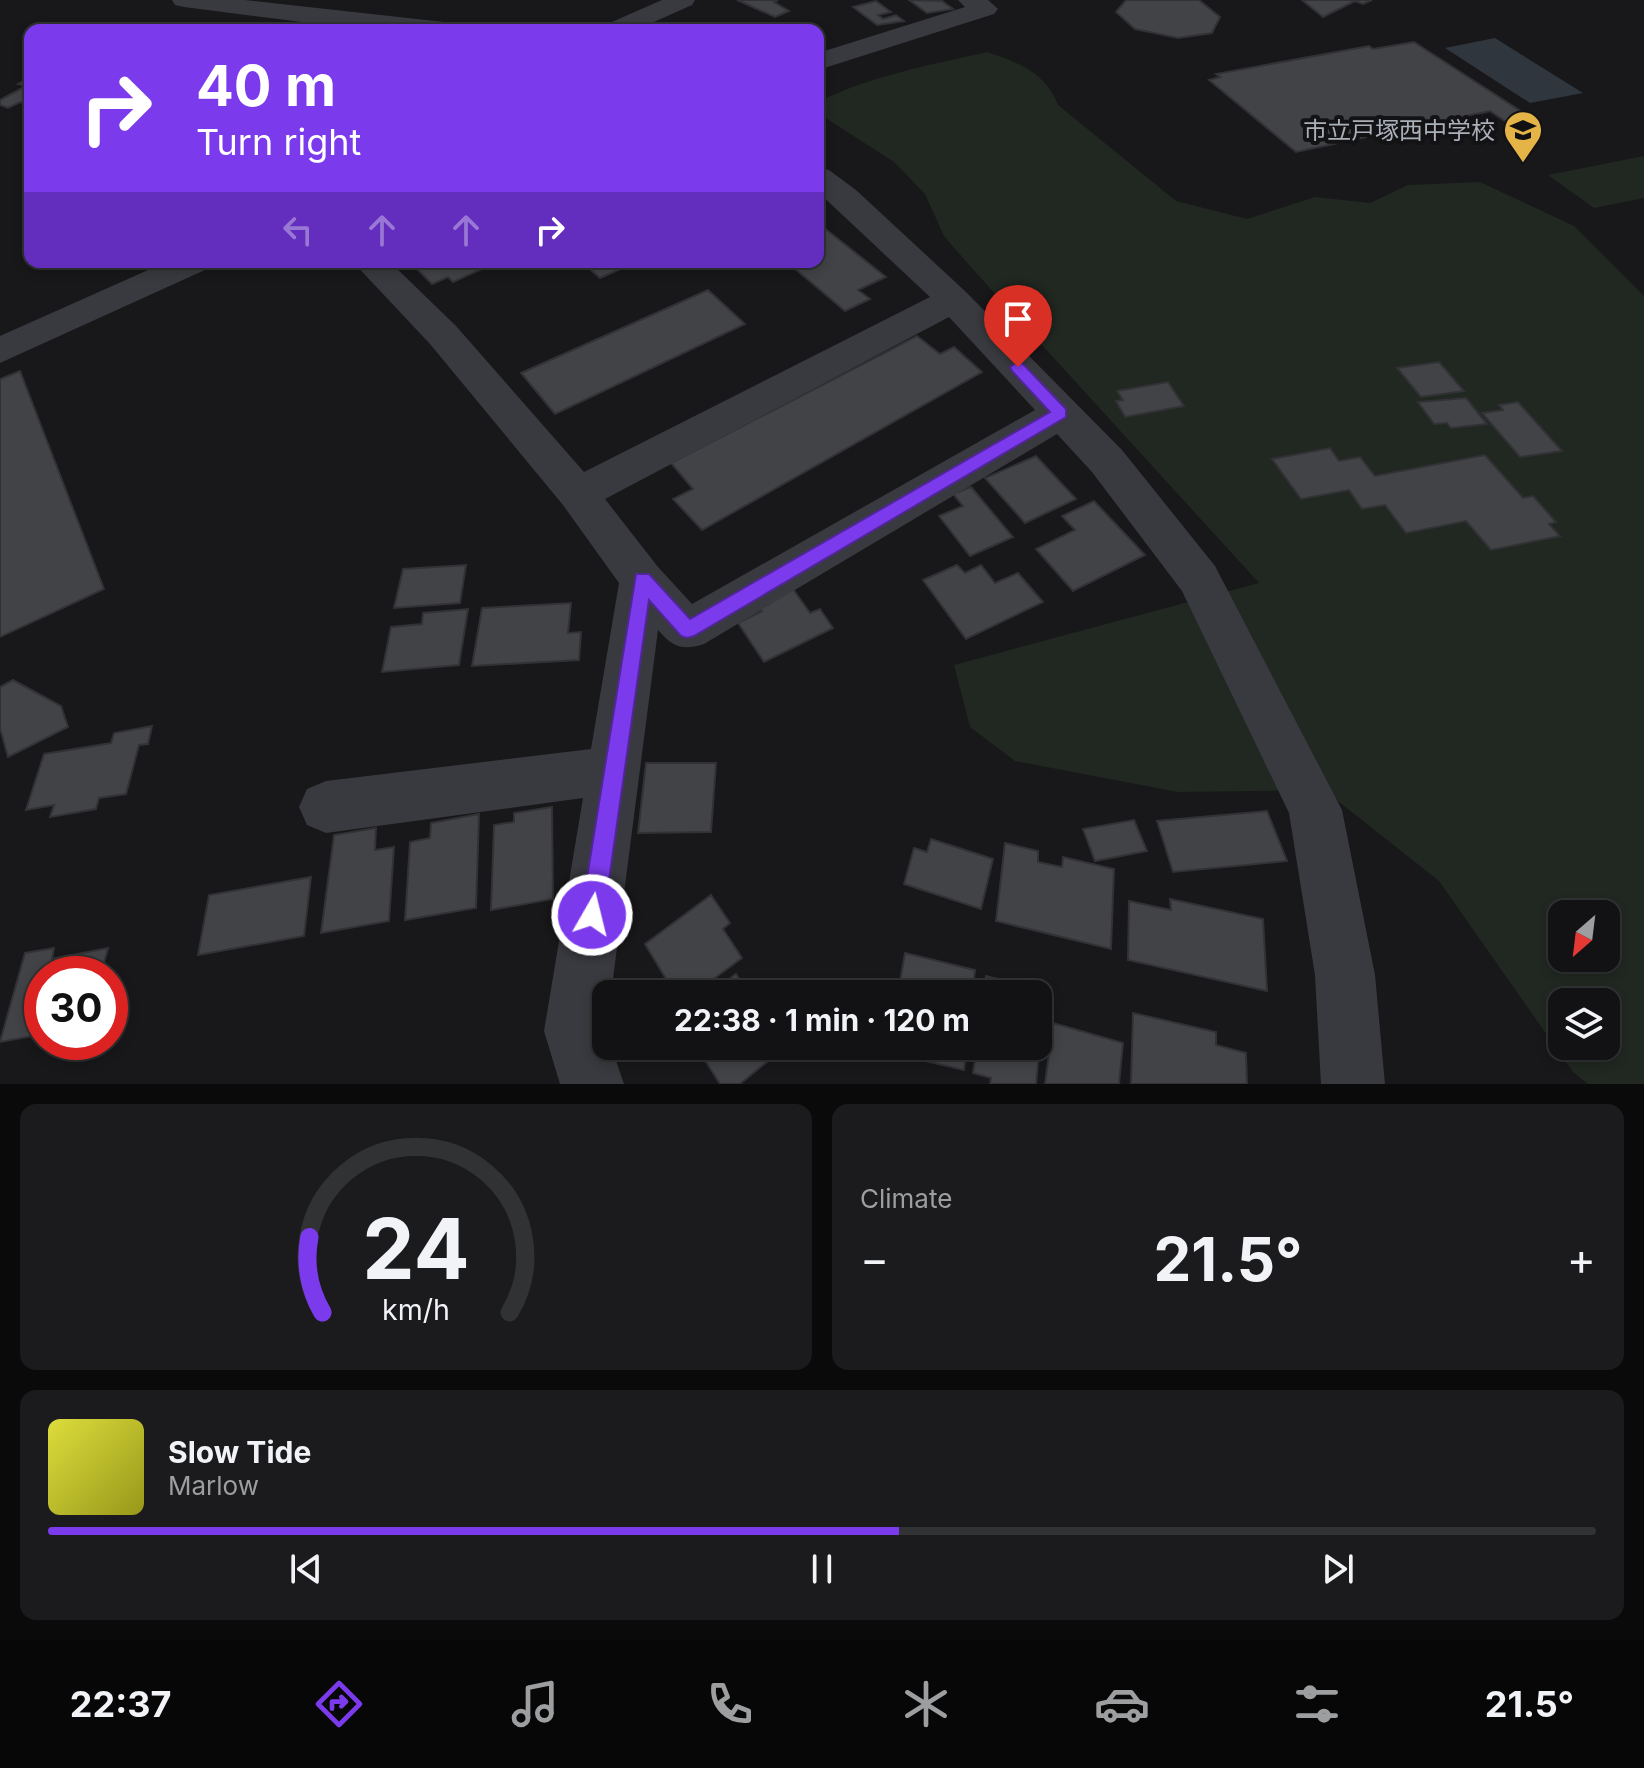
<!DOCTYPE html>
<html lang="en">
<head>
<meta charset="utf-8">
<style>
	:root { --surface:#121214; --page:#1b1b1d; --text:#f1f3f6; --muted:#9c9ea0; --line:#313234; --accent:#7c3aed }
	body { margin:0; font-family:Inter,"Noto Sans JP",sans-serif; background:var(--page); color:var(--text); height:100vh; display:flex; flex-direction:column; font-size:30px; white-space:nowrap }
	* { box-sizing:border-box; margin:0 }
	p { font-size:26px; color:var(--muted) }
	.icon { flex:none; width:44px; height:44px; fill:none; stroke:currentColor; stroke-width:2; stroke-linecap:round; stroke-linejoin:round }
	.map { position:relative; height:1084px; overflow:hidden }
	.panel { display:flex; flex-direction:column; gap:20px; padding:20px; background:#0a0a0b; flex:1 }
	.panel>* { flex:none }
	.hud { position:absolute; left:24px; top:24px; width:800px; height:244px; border-radius:16px; box-shadow:0 4px 12px #0003,0 0 0 2px var(--line); background:#7c3aed; color:#fff; overflow:hidden }
	.needle { width:52px; rotate:208deg }
	.fabs { position:absolute; left:1548px; top:900px; display:grid; gap:16px }
	.fabs a { display:grid; place-items:center; width:72px; height:72px; border-radius:16px; background:var(--surface); box-shadow:0 4px 12px #0003,0 0 0 2px var(--line); font-size:40px }
	.speed { position:absolute; left:24px; top:956px; display:flex; gap:16px; font-size:40px; font-weight:700; text-align:center }
	.speed>* { display:grid; place-content:center; width:104px; height:104px; border-radius:50%; background:var(--surface); box-shadow:0 4px 12px #0003,0 0 0 2px var(--line); line-height:1 }
	.speed .limit { border:12px solid #d22; background:#fff; color:#111 }
	.pin { position:absolute; display:grid; place-items:center; width:68px; height:68px; color:#fff; margin:-82px -34px; border-radius:50% 50% 50% 0; rotate:-45deg; box-shadow:0 0 8px #0007 }
	.pin .icon { rotate:45deg }
	.me { position:absolute; width:88px; margin:-44px; rotate:8deg; stroke-linejoin:round; filter:drop-shadow(0 0 6px #0008) }
	.turn { display:flex; align-items:center; gap:28px; height:168px; padding:0 40px; font-size:36px }
	.turn .icon { width:104px; height:104px; stroke-width:2.5 }
	.turn b { display:block; font-size:56px; line-height:68px }
	.lanes { display:flex; align-items:center; height:76px; padding:0 40px; background:#0003; justify-content:center; gap:40px; direction:ltr }
	.lanes .off { opacity:.35 }
	.big { font-size:60px; font-weight:700; line-height:1.1 }
	.panel .widget { flex:1; display:flex; flex-direction:column; justify-content:center; gap:12px; min-width:0; padding:0 28px; border-radius:16px; background:var(--page) }
	.panel .dial { align-items:center; gap:0 }
	.dial svg { height:208px; overflow:visible; fill:none; stroke:var(--line); stroke-width:7; stroke-linecap:round; text-anchor:middle }
	.dial text { fill:var(--text); stroke:none }
	.song { display:flex; align-items:center; gap:24px }
	.cover { width:96px; height:96px; border-radius:12px; background:linear-gradient(135deg,hsl(60 70% 55%),hsl(60 70% 35%)) }
	.played { height:8px; border-radius:4px; background:linear-gradient(90deg,var(--accent) 55%,var(--line) 55%) }
	.keys { display:flex; justify-content:space-around; direction:ltr }
	.heat { display:flex; justify-content:space-between; align-items:center; font-size:44px; direction:ltr }
	.panel .tiles { flex:1; display:grid; gap:20px; grid-template-columns:1fr 1fr }
	.widget:last-child { grid-column:span 2 }
	.trip { position:absolute; left:592px; top:980px; width:460px; height:80px; border-radius:16px; background:var(--surface); box-shadow:0 4px 12px #0003,0 0 0 2px var(--line); font-weight:700; line-height:80px; text-align:center }
	.tab-bar { display:flex; height:128px; justify-content:space-around; align-items:center; background:#070708; color:var(--muted) }
	.tab-bar .icon { width:56px; height:56px }
	.tab-bar .current { color:var(--accent) }
	.tab-bar b { font-size:36px; color:var(--text) }
	.map>svg:first-child { display:block }
</style>
</head>
<body>
<div class="map">
<svg width="1644" height="1084" viewBox="0 0 1644 1084">
	<rect width="100%" height="100%" fill="#18181a"/>
	<!-- green -->
	<path fill="#202821" fill-rule="evenodd" d="M 987,52 C 1018,62 1046,73 1058,105 L 1176,201 L 1247,219 L 1315,197 L 1370,203 L 1408,185 L 1480,182 L 1574,226 L 1644,296 L 1644,1084 L 1588,1084 L 1573,1072 L 1439,881 L 1324,790 L 1178,792 L 1015,761 L 970,727 L 954,665 L 1259,583 L 969,265 L 944,236 L 925,194 L 894,162 L 818,113 L 818,102 C 870,76 930,65 987,52 ZM 1562,914 L 1606,914 L 1606,958 L 1562,958 ZM 1562,1002 L 1606,1002 L 1606,1046 L 1562,1046 Z
		M 1644,156 L 1644,198 L 1594,208 L 1548,175 Z"/>
	<!-- water -->
	<path fill="#2f363d" d="M 1495,38 L 1583,93 L 1530,103 L 1445,48 Z"/>
	<!-- building -->
	<path fill="#424347" stroke="#323236" stroke-width="2" d="M 737,0 L 778,0 L 774,2 L 789,11 L 775,17 Z
		M 909,0 L 942,1 L 953,9 L 927,13 Z
		M 1126,0 L 1199,0 L 1220,17 L 1212,33 L 1178,38 L 1135,29 L 1116,12 Z
		M 1302,0 L 1372,0 L 1363,4 L 1355,1 L 1323,17 Z
		M 876,1 L 891,12 L 878,15 L 883,19 L 896,15 L 904,21 L 877,25 L 853,7 Z
		M 1414,42 L 1536,121 L 1512,126 L 1490,111 L 1296,152 L 1209,80 L 1220,77 L 1216,74 L 1369,46 L 1373,49 Z
		M 30,78 L 30,105 L 20,102 L 8,108 L 0,105 L 0,100 L 26,86 L 18,84 Z
		M 818,223 L 886,277 L 858,290 L 870,299 L 845,311 L 787,262 L 818,262 Z
		M 410,262 L 497,262 L 453,282 L 448,277 L 432,284 Z
		M 582,262 L 636,262 L 600,278 Z
		M 708,290 L 745,324 L 555,414 L 521,373 Z
		M 917,336 L 940,354 L 954,347 L 982,372 L 702,530 L 673,499 L 693,489 L 671,463 Z
		M 1439,362 L 1464,391 L 1421,397 L 1397,368 Z
		M 20,371 L 104,589 L 0,637 L 0,379 Z
		M 1168,382 L 1184,406 L 1125,417 L 1116,401 L 1123,400 L 1117,391 Z
		M 1466,398 L 1487,424 L 1451,428 L 1447,423 L 1434,424 L 1418,402 Z
		M 1518,402 L 1562,451 L 1520,457 L 1482,413 L 1503,410 L 1499,405 Z
		M 1330,448 L 1339,461 L 1360,457 L 1375,476 L 1485,455 L 1523,498 L 1533,496 L 1556,522 L 1549,524 L 1560,536 L 1491,550 L 1466,521 L 1406,533 L 1385,505 L 1362,509 L 1349,490 L 1301,499 L 1272,459 Z
		M 1036,456 L 1076,499 L 1025,523 L 985,478 Z
		M 971,487 L 1013,537 L 970,556 L 939,516 L 963,506 L 953,494 Z
		M 1094,501 L 1145,555 L 1073,591 L 1036,549 L 1075,530 L 1062,516 Z
		M 466,565 L 460,603 L 394,608 L 403,569 Z
		M 957,565 L 965,573 L 981,565 L 995,583 L 1018,573 L 1043,602 L 966,639 L 923,580 Z
		M 791,586 L 810,613 L 820,609 L 833,628 L 764,662 L 738,623 L 762,611 L 757,602 Z
		M 571,603 L 568,633 L 581,632 L 579,660 L 472,666 L 482,608 Z
		M 468,609 L 459,665 L 382,672 L 391,627 L 422,624 L 423,613 Z
		M 13,680 L 61,706 L 68,727 L 8,757 L 0,728 L 0,687 Z
		M 152,726 L 148,744 L 139,745 L 126,794 L 99,798 L 96,809 L 50,817 L 54,805 L 26,810 L 44,754 L 111,743 L 114,733 Z
		M 646,763 L 716,763 L 711,832 L 638,833 Z
		M 552,807 L 553,899 L 491,910 L 494,825 L 514,822 L 514,813 Z
		M 1267,811 L 1287,861 L 1173,872 L 1157,821 Z
		M 479,814 L 476,908 L 405,920 L 410,842 L 430,838 L 431,823 Z
		M 1134,820 L 1147,851 L 1095,861 L 1083,829 Z
		M 376,828 L 375,850 L 394,847 L 389,921 L 321,933 L 334,835 Z
		M 931,839 L 993,859 L 981,909 L 904,884 L 914,848 L 927,852 Z
		M 1005,843 L 1038,851 L 1038,862 L 1062,867 L 1063,857 L 1114,869 L 1111,949 L 996,921 Z
		M 311,877 L 304,936 L 198,955 L 209,895 Z
		M 711,895 L 730,923 L 723,929 L 742,958 L 693,994 L 675,994 L 645,944 Z
		M 1170,899 L 1263,919 L 1267,991 L 1128,960 L 1129,901 L 1171,910 Z
		M 54,948 L 52,959 L 108,948 L 101,974 L 42,974 L 42,1028 L 35,1029 L 33,1036 L 0,1042 L 25,953 Z
		M 905,953 L 975,970 L 972,994 L 898,994 Z
		M 736,974 L 749,994 L 710,994 Z
		M 986,976 L 1045,991 L 1036,1084 L 990,1084 L 991,1078 L 973,1073 L 977,1046 L 1038,1046 L 1038,994 L 984,994 Z
		M 1133,1013 L 1216,1032 L 1216,1045 L 1246,1053 L 1247,1084 L 1131,1084 Z
		M 1053,1023 L 1123,1043 L 1119,1084 L 1045,1084 Z
		M 696,1046 L 784,1046 L 785,1047 L 740,1084 L 720,1084 Z
		M 923,1046 L 967,1046 L 964,1070 L 921,1060 Z"/>
	<g fill="none" stroke-linecap="round" stroke-linejoin="round">
		<!-- street -->
		<path fill="#393a3f" fill-rule="evenodd" d="M 172,0 L 245,0 L 471,25 L 475,30 L 365,30 L 184,7 L 175,5 Z
			M 662,0 L 695,0 L 692,5 L 636,30 L 601,30 L 605,25 Z
			M 958,0 L 988,0 L 998,9 L 994,14 L 818,70 L 818,53 L 965,7 Z
			M 818,168 L 829,170 L 856,190 L 966,292 L 1122,450 L 1215,566 L 1342,810 L 1375,975 L 1385,1084 L 1321,1084 L 1315,975 L 1289,813 L 1182,591 L 1092,472 L 1057,434 L 704,644 C 682,651 673,647 658,630 L 611,994 L 606,994 L 606,1046 L 611,1046 L 624,1084 L 560,1084 L 544,1031 L 583,798 L 326,833 L 307,825 L 299,807 L 307,789 L 326,781 L 591,749 L 619,583 L 563,505 L 430,344 L 353,262 L 390,262 L 456,326 L 584,472 L 930,297 L 818,192 ZM 949,317 L 1035,410 L 692,604 L 658,567 L 605,499 Z
			M 166,262 L 212,262 L 207,269 L 0,363 L 0,336 Z"/>
	</g>
	<!-- route -->
	<path fill="#7c3aed" stroke="#51269a" stroke-width="2" d="M 1018,362 L 1023,364 L 1066,409 L 1066,417 L 694,636 L 687,638 L 681,636 L 649,600 L 604,915 L 601,923 L 592,927 L 584,923 L 581,915 L 636,574 L 649,574 L 690,619 L 1050,412 L 1012,371 L 1010,367 Z"/>
	<!-- icons -->
	<defs>
		<g id="school-pin" transform="scale(2)"><path d="M0 17L-7.5 6A9.5 9.5 0 1 1 7.5 6Z" fill="#e4b446" stroke="#131315"/><path d="M0-5L7-2L0 1L-7-2ZM-4 1L0 2.5L4 1V4Q0 6-4 4Z" fill="#111"/></g>
	</defs>
	<g fill-rule="evenodd">
		<use href="#school-pin" x="1523" y="130"/>
	</g>
	<g text-anchor="middle" dominant-baseline="central" stroke-width="8" stroke-linejoin="round" paint-order="stroke">
		<!-- far-poi labels -->
		<g font-size="24" fill="#abafb9" stroke="#131315" text-anchor="end">
			<text x="1495" y="130">市立戸塚西中学校</text>
		</g>
	</g>
</svg>
<div class="fabs">
<a><svg class="needle" viewBox="-14 -14 28 28"><path d="M0-13l5 13h-10z" fill="#e53935"/><path d="M0 13l5-13h-10z" fill="#9c9ea0"/></svg></a>
<a><svg class="icon" aria-label="layers" viewBox="0 0 24 24"><path d="M12 4l9 5-9 5-9-5zM3 14l9 5 9-5"/></svg></a>
</div>
<div class="speed"><div class="limit">30</div></div>
<div class="pin" style="left:1018px;top:367px;background:#d93025"><svg class="icon" aria-label="arrive" viewBox="0 0 24 24"><path d="M6 21V4h12l-3 4 3 4H6"/></svg></div>
<svg class="me" style="left:592px;top:915px" viewBox="-20 -20 40 40"><circle r="17" fill="#7c3aed" stroke="#fff" stroke-width="3"/><path d="M0-11L8 9 0 5-8 9z" fill="#fff"/></svg>
<div class="trip">22:38 · 1 min · 120 m</div>
<div class="hud">
<div class="turn"><svg class="icon" aria-label="right" viewBox="0 0 24 24"><path d="M7 20v-9h11M14 6l5 5-5 5"/></svg><div><b>40 m</b>Turn right</div></div>
<div class="lanes"><svg class="icon off" aria-label="left" viewBox="0 0 24 24"><path d="M17 20v-9H6M10 6l-5 5 5 5"/></svg><svg class="icon off" aria-label="ahead" viewBox="0 0 24 24"><path d="M12 20V5M6 11l6-6 6 6"/></svg><svg class="icon off" aria-label="ahead" viewBox="0 0 24 24"><path d="M12 20V5M6 11l6-6 6 6"/></svg><svg class="icon" aria-label="right" viewBox="0 0 24 24"><path d="M7 20v-9h11M14 6l5 5-5 5"/></svg></div>
</div>
</div>
<section class="panel">
<div class="tiles">
<div class="widget dial"><svg viewBox="0 0 100 80">
<path d="M14 69A42 42 0 1 1 86 69"/>
<path d="M14 69A42 42 0 0 1 9 40" stroke="#7c3aed"/>
<text x="50" y="56" font-size="32" font-weight="700">24</text>
<text x="50" y="72" font-size="11">km/h</text>
</svg></div>
<div class="widget"><p>Climate</p>
<div class="heat"><a>−</a><b class="big">21.5°</b><a>+</a></div>
</div>
<div class="widget">
<div class="song"><i class="cover"></i><div><b>Slow Tide</b><p>Marlow</p></div></div>
<div class="played"></div>
<div class="keys"><svg class="icon" aria-label="previous" viewBox="0 0 24 24"><path d="M18 5L8 12l10 7zM5 5v14"/></svg><svg class="icon" aria-label="pause" viewBox="0 0 24 24"><path d="M8 5v14M16 5v14"/></svg><svg class="icon" aria-label="next" viewBox="0 0 24 24"><path d="M6 5l10 7-10 7zM19 5v14"/></svg></div>
</div>
</div>
</section>
<nav class="tab-bar">
<b>22:37</b>
<svg class="icon current" aria-label="directions" viewBox="0 0 24 24"><path d="M12 3l9 9-9 9-9-9zM9 14v-3h6M13 9l2 2-2 2"/></svg>
<svg class="icon" aria-label="music" viewBox="0 0 24 24"><path d="M9 18V5l10-2v13"/><circle cx="6" cy="18" r="3"/><circle cx="16" cy="16" r="3"/></svg>
<svg class="icon" aria-label="phone" viewBox="0 0 24 24"><path d="M5 4h4l2 5-3 2q2 4 5 5l2-3 5 2v4C11 20 4 13 5 4z"/></svg>
<svg class="icon" aria-label="climate" viewBox="0 0 24 24"><path d="M12 3v18M4 7l16 10M4 17L20 7"/></svg>
<svg class="icon" aria-label="car" viewBox="0 0 24 24"><path d="M5 17H2v-5l4-1 3-4h7l3 4 3 1v5h-3M9 17h6M6 11h13"/><circle cx="7" cy="17" r="2"/><circle cx="17" cy="17" r="2"/></svg>
<svg class="icon" aria-label="filters" viewBox="0 0 24 24"><path d="M4 7h16M4 17h16"/><circle cx="9" cy="7" r="2"/><circle cx="15" cy="17" r="2"/></svg>
<b>21.5°</b>
</nav>
</body>
</html>
